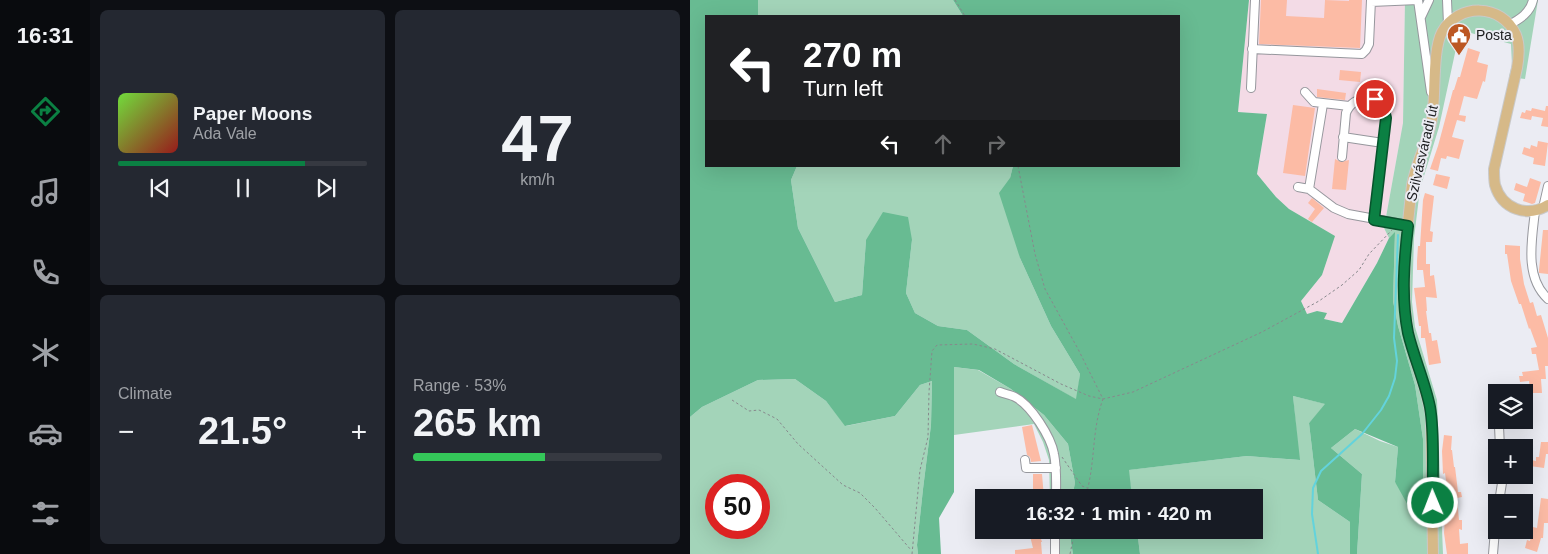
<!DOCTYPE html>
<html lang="en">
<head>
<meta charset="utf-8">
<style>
	:root { --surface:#171b24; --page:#242831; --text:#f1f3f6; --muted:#9ea1a6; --line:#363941; --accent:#0b8043 }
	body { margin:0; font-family:Helvetica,sans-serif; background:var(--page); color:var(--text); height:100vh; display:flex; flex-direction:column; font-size:19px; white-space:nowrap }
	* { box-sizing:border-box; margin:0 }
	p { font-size:16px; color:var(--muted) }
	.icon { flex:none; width:28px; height:28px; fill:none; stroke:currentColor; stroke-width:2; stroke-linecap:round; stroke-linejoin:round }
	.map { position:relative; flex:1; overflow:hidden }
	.drawer { display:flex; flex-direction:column; gap:10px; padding:10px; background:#0d0f14; width:600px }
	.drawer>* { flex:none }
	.guide { position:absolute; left:15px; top:15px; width:475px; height:152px; border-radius:0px; box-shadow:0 5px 20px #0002; background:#202124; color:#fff; overflow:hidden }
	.buttons { position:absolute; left:798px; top:384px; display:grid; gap:10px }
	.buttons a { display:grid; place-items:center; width:45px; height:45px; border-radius:0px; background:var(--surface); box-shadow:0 5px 20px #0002; font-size:25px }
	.speed { position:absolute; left:15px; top:474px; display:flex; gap:10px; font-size:25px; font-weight:700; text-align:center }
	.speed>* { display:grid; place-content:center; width:65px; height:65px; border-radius:50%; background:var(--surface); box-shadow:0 5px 20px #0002; line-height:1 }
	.speed .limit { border:8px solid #d22; background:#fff; color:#111 }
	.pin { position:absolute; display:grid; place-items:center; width:42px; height:42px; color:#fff; margin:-21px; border:2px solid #fff; border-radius:50%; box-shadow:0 1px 5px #0007 }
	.me { position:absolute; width:55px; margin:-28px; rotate:359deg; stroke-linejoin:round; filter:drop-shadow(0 0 4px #0008) }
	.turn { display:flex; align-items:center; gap:18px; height:105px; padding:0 15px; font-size:22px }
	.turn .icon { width:65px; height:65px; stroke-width:2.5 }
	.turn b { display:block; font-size:35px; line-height:42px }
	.lanes { display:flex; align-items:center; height:48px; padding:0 15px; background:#0003; justify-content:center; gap:25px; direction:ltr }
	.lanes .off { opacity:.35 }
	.big { font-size:38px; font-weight:700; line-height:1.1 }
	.drawer .widget { flex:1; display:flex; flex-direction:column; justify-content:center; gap:8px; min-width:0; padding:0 18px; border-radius:8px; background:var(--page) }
	.drawer .dial { align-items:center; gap:0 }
	.dial b { font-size:65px; line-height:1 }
	.song { display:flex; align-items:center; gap:15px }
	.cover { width:60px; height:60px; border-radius:8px; background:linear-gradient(135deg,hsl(100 70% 55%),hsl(0 70% 35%)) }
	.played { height:5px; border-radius:2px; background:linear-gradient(90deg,var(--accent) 75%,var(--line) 75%) }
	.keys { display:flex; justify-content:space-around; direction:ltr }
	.heat { display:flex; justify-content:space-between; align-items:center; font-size:28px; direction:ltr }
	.charge { height:8px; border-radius:4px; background:linear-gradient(90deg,#34c759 53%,var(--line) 0) }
	.drawer .tiles { flex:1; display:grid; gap:10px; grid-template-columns:repeat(2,1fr) }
	.trip { position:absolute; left:285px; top:489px; width:288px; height:50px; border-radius:0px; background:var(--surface); box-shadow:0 5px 20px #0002; font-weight:700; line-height:50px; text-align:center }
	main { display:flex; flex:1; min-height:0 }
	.tab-bar { display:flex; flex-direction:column; width:90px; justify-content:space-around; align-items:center; background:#090b0e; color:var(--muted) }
	.tab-bar .icon { width:35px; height:35px }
	.tab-bar .selected { color:var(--accent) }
	.tab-bar b { font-size:22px; color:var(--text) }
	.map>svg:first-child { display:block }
</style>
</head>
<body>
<main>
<nav class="tab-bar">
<b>16:31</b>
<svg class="icon selected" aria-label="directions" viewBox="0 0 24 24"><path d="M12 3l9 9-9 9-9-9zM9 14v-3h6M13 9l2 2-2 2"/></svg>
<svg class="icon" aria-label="music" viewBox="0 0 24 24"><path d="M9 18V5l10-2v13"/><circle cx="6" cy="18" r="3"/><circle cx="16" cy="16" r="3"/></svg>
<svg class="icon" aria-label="phone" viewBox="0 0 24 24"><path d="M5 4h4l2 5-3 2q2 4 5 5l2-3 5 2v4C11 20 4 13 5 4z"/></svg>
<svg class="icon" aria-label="climate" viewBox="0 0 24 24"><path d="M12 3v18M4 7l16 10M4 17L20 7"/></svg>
<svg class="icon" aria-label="car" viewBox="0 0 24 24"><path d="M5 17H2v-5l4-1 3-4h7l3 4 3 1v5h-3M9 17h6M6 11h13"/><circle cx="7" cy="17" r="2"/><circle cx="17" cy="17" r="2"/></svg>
<svg class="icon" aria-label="filters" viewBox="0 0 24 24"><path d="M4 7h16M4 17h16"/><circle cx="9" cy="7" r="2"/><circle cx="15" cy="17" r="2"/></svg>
</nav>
<section class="drawer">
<div class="tiles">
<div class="widget">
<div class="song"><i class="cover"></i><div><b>Paper Moons</b><p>Ada Vale</p></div></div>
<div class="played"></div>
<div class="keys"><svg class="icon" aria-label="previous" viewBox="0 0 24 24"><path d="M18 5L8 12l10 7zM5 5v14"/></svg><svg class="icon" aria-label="pause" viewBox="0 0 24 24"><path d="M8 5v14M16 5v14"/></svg><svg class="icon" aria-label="next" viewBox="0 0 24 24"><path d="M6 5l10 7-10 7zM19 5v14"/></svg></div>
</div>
<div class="widget dial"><b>47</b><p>km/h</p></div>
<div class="widget"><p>Climate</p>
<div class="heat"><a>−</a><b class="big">21.5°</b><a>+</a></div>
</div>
<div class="widget"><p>Range · 53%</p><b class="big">265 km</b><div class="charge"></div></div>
</div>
</section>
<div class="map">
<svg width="858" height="554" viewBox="0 0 858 554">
	<rect width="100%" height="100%" fill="#ebecf3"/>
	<!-- industrial -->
	<path fill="#f3dbe6" d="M 559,0 L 715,0 L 713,123 L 694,228 L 699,238 L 687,263 L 652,323 L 633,319 L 636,313 L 627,311 L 617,314 L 611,301 L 632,275 L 644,236 L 599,209 L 586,197 L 567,174 L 577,114 L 548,112 Z"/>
	<!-- green -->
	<path fill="#a3d4b9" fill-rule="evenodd" d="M 68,0 L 263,0 L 273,16 L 68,16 Z
		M 715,0 L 848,0 L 835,79 L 819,77 L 822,65 L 821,44 L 770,30 L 749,127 L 730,189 L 724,238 L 722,302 L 725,327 L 747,400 L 753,554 L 667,554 L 672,474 L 641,448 L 665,429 L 690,441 L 708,447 L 705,482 L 733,506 L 733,439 L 725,385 L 708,326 L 703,301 L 705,233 L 699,238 L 694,228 L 713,123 Z
		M 107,166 L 323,166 L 320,178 L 330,258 L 361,326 L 390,374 L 387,400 L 324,364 L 277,330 L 248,326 L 225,313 L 216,293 L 222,240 L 176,240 L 172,295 L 145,302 L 108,228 L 101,180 Z
		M 264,367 L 288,370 L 321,389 L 354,415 L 378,444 L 385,483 L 382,497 L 360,497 L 359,460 L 353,442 L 344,424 L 264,435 Z
		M 105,379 L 136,401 L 156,426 L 205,416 L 230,385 L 242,381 L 241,425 L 233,489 L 227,545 L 228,554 L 0,554 L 0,417 L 12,407 L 68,380 ZM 26,485 L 69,485 L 69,528 L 26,528 Z
		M 603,396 L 636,404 L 619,423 L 628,500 L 660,522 L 660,554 L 450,554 L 447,530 L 564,530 L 564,498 L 442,497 L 438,470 L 557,456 L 609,460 Z
		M 361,530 L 379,530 L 383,554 L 362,554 Z"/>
	<!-- forest -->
	<path fill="#68bb92" d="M 0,0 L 68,0 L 68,16 L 16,16 L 16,166 L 107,166 L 101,180 L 108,228 L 145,302 L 172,295 L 176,240 L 193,212 L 218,217 L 222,240 L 216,293 L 225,313 L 248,326 L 277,330 L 324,364 L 386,399 L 390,374 L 361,326 L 330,258 L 309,193 L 320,178 L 323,166 L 489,166 L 489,16 L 273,16 L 263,0 L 559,0 L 548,112 L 577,114 L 567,174 L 586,197 L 599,209 L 645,236 L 632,275 L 611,301 L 617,314 L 627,311 L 637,313 L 634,319 L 652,323 L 687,263 L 699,238 L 705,232 L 703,301 L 708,326 L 725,385 L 733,439 L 733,506 L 720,509 L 705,482 L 708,447 L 665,429 L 641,448 L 672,474 L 667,554 L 660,554 L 660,522 L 628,500 L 619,423 L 635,404 L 603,396 L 610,460 L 557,456 L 439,470 L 442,497 L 382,497 L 385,483 L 378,444 L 354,415 L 321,389 L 289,370 L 264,367 L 264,492 L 249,518 L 251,554 L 228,554 L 227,545 L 233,489 L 241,425 L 242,381 L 230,385 L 205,416 L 155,426 L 136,401 L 105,379 L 68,380 L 12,407 L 0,417 Z
		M 379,530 L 447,530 L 450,554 L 383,554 Z"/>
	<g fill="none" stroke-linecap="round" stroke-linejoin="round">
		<!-- stream -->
		<path stroke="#63d3dc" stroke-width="2" d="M 628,554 L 622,514 L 623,488 L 631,471 L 672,434 L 691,410 L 699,396 L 705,378 L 707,361 L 704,338 L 708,235"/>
	</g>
	<!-- building -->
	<path fill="#fcbba5" d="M 571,0 L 597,0 L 596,16 L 634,18 L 635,0 L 659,1 L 659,0 L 672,0 L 670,48 L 569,44 Z
		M 778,48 L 790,52 L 787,62 L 798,65 L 795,82 L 793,81 L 787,99 L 774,96 L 769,115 L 776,116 L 775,122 L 767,120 L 762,137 L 774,140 L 769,159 L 757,156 L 756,159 L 751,158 L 748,171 L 740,169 L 748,146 L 763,90 L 764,90 L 768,77 L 770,77 Z
		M 650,70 L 671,72 L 670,82 L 649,80 Z
		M 627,89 L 656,93 L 655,100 L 627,97 Z
		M 603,105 L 625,108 L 615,176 L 593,173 Z
		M 856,106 L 858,106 L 858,127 L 851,126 L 853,118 L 842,116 L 841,120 L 830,118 L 832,112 L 835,113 L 836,110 L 841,111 L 842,108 L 855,111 Z
		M 848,141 L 858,143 L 855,166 L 843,164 L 844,158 L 832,154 L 834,147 L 840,149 L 841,145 L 847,147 Z
		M 645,159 L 651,162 L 659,160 L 656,190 L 642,189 Z
		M 746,174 L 760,177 L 757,189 L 743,185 Z
		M 840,178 L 851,182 L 845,203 L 842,204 L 833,201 L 835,194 L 824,190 L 826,183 L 837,187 Z
		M 735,193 L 744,196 L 740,231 L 743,232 L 742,242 L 736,242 L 736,264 L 740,264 L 740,276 L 744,275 L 747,298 L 736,297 L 737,311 L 736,311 L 739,333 L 741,333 L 742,341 L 747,340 L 751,363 L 739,365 L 735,338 L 731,338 L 731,326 L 729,326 L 724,288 L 735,287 L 733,270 L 727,270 L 727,261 L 728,246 L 730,246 L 733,200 Z
		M 622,198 L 634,208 L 622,222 L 618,219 L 625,209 L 618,203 Z
		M 853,230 L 858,230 L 858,274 L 849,273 L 849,270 Z
		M 815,245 L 830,246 L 830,259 L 834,284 L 840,303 L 843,302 L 847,316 L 851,315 L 858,338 L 858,366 L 855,366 L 856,379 L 851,379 L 852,393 L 840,393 L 839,381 L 830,382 L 829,376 L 833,376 L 832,372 L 849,370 L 846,354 L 842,354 L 841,348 L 847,347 L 840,328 L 839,329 L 831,304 L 829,304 L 821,281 L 817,254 L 815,254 Z
		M 342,425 L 351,461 L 341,462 L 340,457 L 337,455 L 332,427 Z
		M 754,435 L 762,436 L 761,450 L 762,450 L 764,467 L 765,467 L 768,492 L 771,492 L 772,497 L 767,498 L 769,520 L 772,520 L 772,530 L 769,529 L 770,544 L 778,543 L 778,554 L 757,554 L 754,533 L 755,518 L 754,503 L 756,503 L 754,488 L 757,488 L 755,473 L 753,474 L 752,451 Z
		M 851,442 L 858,442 L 858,454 L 856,454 L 854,468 L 840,466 L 841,460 L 846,461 L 846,457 L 849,457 Z
		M 343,474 L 352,474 L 354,498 L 343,498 Z
		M 851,498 L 858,499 L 858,523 L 854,523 L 853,538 L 851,538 L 847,552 L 835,548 L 837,540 L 840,541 L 843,527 L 847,528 Z
		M 349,533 L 352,542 L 351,542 L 352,554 L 325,554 L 325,550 L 343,548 L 340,536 Z"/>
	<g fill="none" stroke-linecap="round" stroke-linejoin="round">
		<!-- minor casing -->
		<g stroke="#96979d" stroke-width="10">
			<path id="minor" d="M 728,0 L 741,92
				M 757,0 L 758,24
				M 681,2 L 728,0
				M 731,17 L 739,0
				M 819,25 C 830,19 840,13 843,0
				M 562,49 L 672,54 L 676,50 L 679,44 L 681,0
				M 561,88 L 565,0
				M 615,92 L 624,102 L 659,106
				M 653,137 L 693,143
				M 652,157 L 656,113 C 661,100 672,97 685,99 L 693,106 L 696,118 L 684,220
				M 608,187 L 619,189 L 644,208 L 658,214 L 718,225
				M 619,189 L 633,104
				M 853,208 L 858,186
				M 845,211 C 842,239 834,277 858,299
				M 310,392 C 315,394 321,395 325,397 C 341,405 361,437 364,454 C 367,469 366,483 366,498
				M 809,426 L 810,448
				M 335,460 L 336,468 L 366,468
				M 809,502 L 812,483 L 811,475
				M 365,554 L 365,530
				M 803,554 L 806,518"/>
		</g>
		<!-- major casing -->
		<g stroke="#c9c9c9" stroke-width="12">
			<path id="major" d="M 743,554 L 741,416 C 737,387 723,360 718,331 C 710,282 717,233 722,185 C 726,162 738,142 742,119 C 746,96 742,51 752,32 C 768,3 812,3 826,35 C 830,45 829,57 827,68 L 804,169 C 804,174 804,180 805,185 C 812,209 837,218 858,205"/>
		</g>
		<!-- path -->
		<path stroke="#87888c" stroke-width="1" stroke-dasharray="2.5 2.5" stroke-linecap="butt" d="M 265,0 L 275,16
			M 328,166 L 345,254 L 355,289 L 388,349 L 413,399 C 401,432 406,464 395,498
			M 42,400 L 59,411 L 69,410 L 87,419 L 108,444 L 153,485 L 170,493 L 185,508 L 221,550
			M 372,457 L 392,486 L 397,488
			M 222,554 L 230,470 L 238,437 L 239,392 L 242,351 L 247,345 L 283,344 L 305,349 L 371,384 L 399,396 L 413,399 L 443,392 L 572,332 L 629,301 L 652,285 L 669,270 L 679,254 L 702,230
			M 380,554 L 385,530"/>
		<!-- minor -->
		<use href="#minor" stroke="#fff" stroke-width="8"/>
		<!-- major -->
		<use href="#major" stroke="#d6b988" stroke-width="10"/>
	</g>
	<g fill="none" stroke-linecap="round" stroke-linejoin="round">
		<!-- route casing -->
		<g stroke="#07532c" stroke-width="12">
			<path id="route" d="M 685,99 L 693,106 L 696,118 L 684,220 L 718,226 C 714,261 711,298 718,333 C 724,358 735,382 740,407 C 745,435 742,473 743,503"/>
		</g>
		<!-- route -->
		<use href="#route" stroke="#0b8043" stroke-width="9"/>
	</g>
	<!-- icons -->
	<defs>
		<g id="civic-pin" transform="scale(1.25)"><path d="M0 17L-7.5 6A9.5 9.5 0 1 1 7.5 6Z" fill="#bc5723" stroke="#ebecf3"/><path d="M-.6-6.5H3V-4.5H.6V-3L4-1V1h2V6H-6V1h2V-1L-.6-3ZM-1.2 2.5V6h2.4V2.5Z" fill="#fff"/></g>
	</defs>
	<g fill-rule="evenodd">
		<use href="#civic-pin" x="769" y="35"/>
	</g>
	<g text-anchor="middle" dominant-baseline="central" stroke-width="4" stroke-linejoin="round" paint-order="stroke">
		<!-- poi labels -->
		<g font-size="14" fill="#1c1d1f" stroke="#ebecf3" text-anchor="start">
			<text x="786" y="35">Posta</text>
		</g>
		<!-- street labels -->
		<g font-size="14" fill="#1c1d1f" stroke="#ebecf3">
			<text transform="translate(732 153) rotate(-77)">Szilvásváradi út</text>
		</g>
	</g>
</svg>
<div class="buttons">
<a><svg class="icon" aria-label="layers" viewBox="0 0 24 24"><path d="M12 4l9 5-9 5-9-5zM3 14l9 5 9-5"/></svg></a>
<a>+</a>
<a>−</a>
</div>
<div class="speed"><div class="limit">50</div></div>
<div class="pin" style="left:685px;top:99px;background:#d93025"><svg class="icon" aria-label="arrive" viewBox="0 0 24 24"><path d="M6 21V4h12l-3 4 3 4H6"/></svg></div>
<svg class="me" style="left:743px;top:503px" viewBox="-20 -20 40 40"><circle r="17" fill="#0b8043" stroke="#fff" stroke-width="3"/><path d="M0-11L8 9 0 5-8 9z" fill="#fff"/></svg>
<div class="trip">16:32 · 1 min · 420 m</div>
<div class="guide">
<div class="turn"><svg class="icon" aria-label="left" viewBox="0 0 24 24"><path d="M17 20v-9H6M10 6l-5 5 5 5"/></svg><div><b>270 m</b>Turn left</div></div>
<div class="lanes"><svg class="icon" aria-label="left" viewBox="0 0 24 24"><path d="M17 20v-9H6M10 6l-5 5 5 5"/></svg><svg class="icon off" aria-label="ahead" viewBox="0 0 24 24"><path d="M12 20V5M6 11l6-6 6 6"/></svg><svg class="icon off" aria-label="right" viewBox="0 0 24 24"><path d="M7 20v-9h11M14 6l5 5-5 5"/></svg></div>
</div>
</div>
</main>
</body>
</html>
